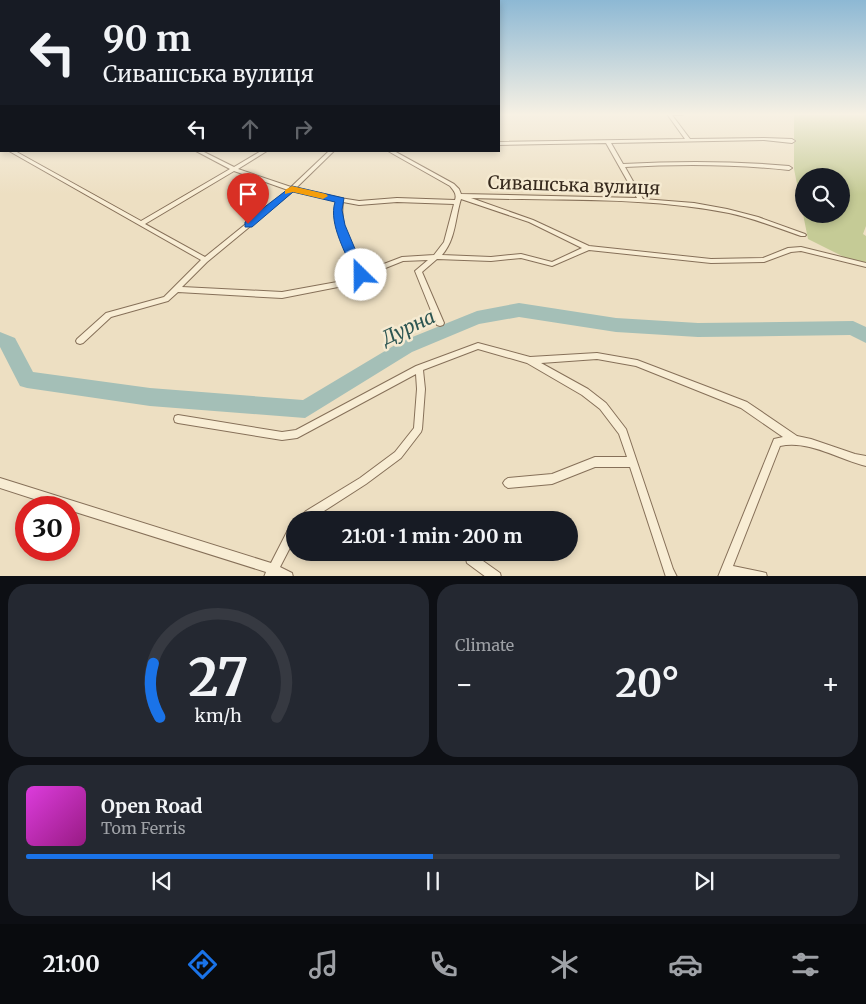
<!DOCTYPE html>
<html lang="en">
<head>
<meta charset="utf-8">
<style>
	:root { --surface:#171b24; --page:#242831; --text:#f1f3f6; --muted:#9ea1a6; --line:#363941; --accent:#1a73e8 }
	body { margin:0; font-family:Merriweather,serif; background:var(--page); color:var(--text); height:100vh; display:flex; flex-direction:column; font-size:19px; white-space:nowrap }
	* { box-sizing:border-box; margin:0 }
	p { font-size:16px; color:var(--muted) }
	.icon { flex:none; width:28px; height:28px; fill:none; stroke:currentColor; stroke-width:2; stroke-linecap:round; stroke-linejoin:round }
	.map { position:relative; height:576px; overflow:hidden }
	.panel { display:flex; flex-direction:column; gap:8px; padding:8px; background:#0d0f14; flex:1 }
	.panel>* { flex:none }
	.hud { position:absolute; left:0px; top:0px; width:500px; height:152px; box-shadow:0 2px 8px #0003; background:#171b24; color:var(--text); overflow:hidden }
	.controls { position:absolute; left:795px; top:168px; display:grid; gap:10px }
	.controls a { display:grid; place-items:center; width:55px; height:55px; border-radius:50%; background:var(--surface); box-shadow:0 2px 8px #0003; font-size:25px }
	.speed { position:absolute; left:15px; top:496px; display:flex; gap:10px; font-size:25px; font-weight:700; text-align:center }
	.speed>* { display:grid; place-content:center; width:65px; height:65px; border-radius:50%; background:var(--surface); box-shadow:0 2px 8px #0003; line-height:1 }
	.speed .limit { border:8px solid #d22; background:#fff; color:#111 }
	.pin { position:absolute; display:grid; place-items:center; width:42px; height:42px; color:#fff; margin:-51px -21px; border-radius:50% 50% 50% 0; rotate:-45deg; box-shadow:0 0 5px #0007 }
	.pin .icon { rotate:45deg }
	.me { position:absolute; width:55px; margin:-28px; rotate:337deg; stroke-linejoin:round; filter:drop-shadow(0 0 4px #0008) }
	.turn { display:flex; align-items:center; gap:18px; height:105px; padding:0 20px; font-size:22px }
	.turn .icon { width:65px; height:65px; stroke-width:2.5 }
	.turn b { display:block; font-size:35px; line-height:42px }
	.lanes { display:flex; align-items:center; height:48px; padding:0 20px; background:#0003; justify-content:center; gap:25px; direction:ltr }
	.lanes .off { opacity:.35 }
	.big { font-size:38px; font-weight:700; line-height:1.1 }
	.panel .card { flex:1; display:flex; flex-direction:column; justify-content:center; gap:8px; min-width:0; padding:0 18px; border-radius:20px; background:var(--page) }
	.panel .dial { align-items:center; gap:0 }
	.dial svg { height:130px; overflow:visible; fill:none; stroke:var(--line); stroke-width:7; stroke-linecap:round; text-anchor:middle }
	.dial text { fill:var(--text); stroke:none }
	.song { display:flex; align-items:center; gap:15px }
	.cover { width:60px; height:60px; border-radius:8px; background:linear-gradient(135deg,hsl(300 70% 55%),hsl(310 70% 35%)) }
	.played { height:5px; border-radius:2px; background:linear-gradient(90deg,var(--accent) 50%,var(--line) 50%) }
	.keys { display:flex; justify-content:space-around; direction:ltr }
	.heat { display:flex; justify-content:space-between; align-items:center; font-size:28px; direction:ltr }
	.panel .tiles { flex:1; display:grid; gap:8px; grid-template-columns:1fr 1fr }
	.card:last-child { grid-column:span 2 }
	.trip { position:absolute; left:286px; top:511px; width:292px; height:50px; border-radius:25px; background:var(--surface); box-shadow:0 2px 8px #0003; font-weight:700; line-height:50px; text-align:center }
	.dock { display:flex; height:80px; justify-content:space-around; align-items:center; background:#090b0e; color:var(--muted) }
	.dock .icon { width:35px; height:35px }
	.dock .on { color:var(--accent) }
	.dock b { font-size:22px; color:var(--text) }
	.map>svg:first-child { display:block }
</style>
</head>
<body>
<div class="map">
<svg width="866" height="577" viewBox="0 0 866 577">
	<rect width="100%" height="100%" fill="#eddfc2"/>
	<!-- green -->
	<path fill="#c5cb96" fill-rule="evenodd" d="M 794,114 L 866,114 L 866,226 L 863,234 L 866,236 L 866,264 L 854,262 L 808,239 L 794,169 ZM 804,176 L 841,176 L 841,214 L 804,214 Z"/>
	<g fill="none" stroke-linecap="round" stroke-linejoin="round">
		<!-- river -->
		<path fill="#a4bfb7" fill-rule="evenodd" d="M 519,303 L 616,318 L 698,323 L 853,321 L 866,327 L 866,343 L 850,335 L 698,337 L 616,332 L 519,317 L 479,324 L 412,352 L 305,418 L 150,406 L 27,388 L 20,386 L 0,347 L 0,332 L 15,338 L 33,372 L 150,388 L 303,400 L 400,342 L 477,311 Z"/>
		<!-- street casing -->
		<g stroke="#867059" stroke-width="2">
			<path id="street" d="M 667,114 L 684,114 L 682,115 L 672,115 L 690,139 L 764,138 L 792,139 L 795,141 L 792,143 L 764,140 L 611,143 L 623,164 C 678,161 734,161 789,166 L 792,168 L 789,170 C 734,164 680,164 625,167 L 643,199 L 694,203 L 727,209 L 758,217 L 805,234 L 806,235 L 805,236 L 801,236 C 777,228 753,218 729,213 C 644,196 557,201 471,198 L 533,220 L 589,246 L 711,259 L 763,258 L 788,248 L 801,247 L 866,263 L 866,267 L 801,251 L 791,252 L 764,262 L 711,263 L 589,250 L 552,266 L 521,258 L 491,261 L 437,259 L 422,272 L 444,323 L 443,325 L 440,326 L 437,325 L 436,323 L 415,271 L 428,260 L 403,261 L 338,287 L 282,298 L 178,292 L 168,301 L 111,317 L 83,343 L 80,344 L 77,343 L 76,341 L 77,339 L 106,313 L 164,297 L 201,260 L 9,151 L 15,151 L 141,221 L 230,169 L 196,151 L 202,151 L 234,167 L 261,151 L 267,151 L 238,169 L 291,187 L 329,151 L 334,151 L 296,188 L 340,198 L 359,201 L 397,198 L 455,200 C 457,194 454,191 450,186 L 388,151 L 394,151 L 454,184 L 459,189 L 461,194 L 637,198 L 606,143 L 499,145 L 499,142 L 685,139 ZM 234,171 L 288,190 L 205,257 L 145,224 ZM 293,191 L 337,201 C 333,227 347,251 357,274 L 337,282 L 282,292 L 182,287 L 207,262 ZM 461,199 L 529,222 L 582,248 L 552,262 L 521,254 L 491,257 L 442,255 C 456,239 455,218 461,199 ZM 343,202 L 359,205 L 397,202 L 454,204 L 444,242 L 434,255 L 402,257 L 363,272 C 353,250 339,227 343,202 Z
				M 0,128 L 1,128 L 1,130 L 0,130 Z
				M 1,139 L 1,143 L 0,144 L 0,140 Z
				M 478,343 L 530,357 L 597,353 L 637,360 L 747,402 L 797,436 L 811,439 L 855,454 L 866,456 L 866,466 C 837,459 810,440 780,446 L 733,566 L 762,572 L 766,573 L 767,577 L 718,577 L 774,439 L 783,437 L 741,408 L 636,366 L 597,359 L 541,363 L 588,389 L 606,403 L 626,429 L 673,569 L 677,577 L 666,577 L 630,467 L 595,467 L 552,484 L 508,488 L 505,486 L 503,483 L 505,480 L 508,478 L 552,474 L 595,457 L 627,457 L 619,434 L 600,409 L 582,395 L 527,363 L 478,349 L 423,370 L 425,389 L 422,429 L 421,432 L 401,458 L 366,484 L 310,520 L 298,520 L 300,517 L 306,511 L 360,478 L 395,452 L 414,428 L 417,389 L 416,374 L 297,438 L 282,440 L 178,423 L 175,422 L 174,419 L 175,416 L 178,415 L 282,432 L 296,430 L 416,366 Z
				M 0,478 L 271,563 L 291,524 L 295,523 L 295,538 L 280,567 L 292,573 L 293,577 L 264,577 L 266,572 L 69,510 L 69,508 L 62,508 L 0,488 Z
				M 466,552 L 476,552 L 476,556 L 500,573 L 501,577 L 486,577 L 467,563 L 466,559 Z"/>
		</g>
		<!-- street -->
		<use href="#street" fill="#f8edd4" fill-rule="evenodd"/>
	</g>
	<!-- sky -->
	<linearGradient id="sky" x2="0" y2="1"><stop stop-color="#8db8d4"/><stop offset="0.59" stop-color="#f7f1e4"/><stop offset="1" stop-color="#f7f1e4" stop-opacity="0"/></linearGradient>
	<rect width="866" height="194" fill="url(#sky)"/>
	<!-- route -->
	<path fill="#1a73e8" stroke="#114b97" d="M 292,186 L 344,198 L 342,210 L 345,225 L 366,275 L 365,278 L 361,279 L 355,275 C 347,255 328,224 335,202 L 293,192 L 252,227 L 245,227 L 245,222 Z"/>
	<!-- slow -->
	<path fill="#f59e0b" d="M 292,186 L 326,194 L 328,196 L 323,199 L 293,192 L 285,194 L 285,190 Z"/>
	<g text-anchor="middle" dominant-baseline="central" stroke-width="5" stroke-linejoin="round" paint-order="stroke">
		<!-- street labels -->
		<g font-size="18" fill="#36291d" stroke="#f5ead1">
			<text transform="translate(574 185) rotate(2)">Сивашська вулиця</text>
		</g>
		<!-- water labels -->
		<g font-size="19" font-style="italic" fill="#2d5652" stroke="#f5ead1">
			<text transform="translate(408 327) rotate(-25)">Дурна</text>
		</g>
	</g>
</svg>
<div class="controls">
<a><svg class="icon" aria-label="search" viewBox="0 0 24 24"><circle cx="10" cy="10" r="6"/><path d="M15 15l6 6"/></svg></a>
</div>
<div class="speed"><div class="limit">30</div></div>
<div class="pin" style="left:248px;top:224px;background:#d93025"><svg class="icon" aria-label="arrive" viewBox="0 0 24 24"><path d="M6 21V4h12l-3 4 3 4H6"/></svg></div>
<svg class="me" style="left:361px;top:275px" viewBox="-20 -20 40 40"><circle r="19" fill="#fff"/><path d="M0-13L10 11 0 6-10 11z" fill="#1a73e8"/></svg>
<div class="trip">21:01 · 1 min · 200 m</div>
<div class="hud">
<div class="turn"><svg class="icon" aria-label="left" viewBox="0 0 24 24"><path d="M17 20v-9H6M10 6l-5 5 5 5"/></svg><div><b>90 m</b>Сивашська вулиця</div></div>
<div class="lanes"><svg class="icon" aria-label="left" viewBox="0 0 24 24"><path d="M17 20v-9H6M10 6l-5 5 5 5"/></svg><svg class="icon off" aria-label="ahead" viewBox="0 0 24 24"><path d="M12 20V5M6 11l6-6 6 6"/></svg><svg class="icon off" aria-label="right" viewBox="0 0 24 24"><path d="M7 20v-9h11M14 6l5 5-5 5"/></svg></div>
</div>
</div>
<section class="panel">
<div class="tiles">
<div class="card dial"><svg viewBox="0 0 100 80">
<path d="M14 69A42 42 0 1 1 86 69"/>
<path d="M14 69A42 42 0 0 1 10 36" stroke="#1a73e8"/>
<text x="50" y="56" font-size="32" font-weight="700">27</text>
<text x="50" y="72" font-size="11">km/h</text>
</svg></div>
<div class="card"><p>Climate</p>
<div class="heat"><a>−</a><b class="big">20°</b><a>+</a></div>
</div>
<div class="card">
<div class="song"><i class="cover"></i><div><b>Open Road</b><p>Tom Ferris</p></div></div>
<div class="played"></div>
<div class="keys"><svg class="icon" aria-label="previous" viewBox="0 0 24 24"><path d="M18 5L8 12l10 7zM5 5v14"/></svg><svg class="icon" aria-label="pause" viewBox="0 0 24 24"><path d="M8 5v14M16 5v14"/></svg><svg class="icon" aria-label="next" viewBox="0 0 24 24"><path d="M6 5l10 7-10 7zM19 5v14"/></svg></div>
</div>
</div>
</section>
<nav class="dock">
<b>21:00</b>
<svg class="icon on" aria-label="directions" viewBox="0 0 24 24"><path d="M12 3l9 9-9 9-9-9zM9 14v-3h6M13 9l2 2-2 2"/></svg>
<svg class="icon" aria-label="music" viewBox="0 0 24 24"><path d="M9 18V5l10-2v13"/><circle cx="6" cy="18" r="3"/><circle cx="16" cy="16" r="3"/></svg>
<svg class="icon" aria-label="phone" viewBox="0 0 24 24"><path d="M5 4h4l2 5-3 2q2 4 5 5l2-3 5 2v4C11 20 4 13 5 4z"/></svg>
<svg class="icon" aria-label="climate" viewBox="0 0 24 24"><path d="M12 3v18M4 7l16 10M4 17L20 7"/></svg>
<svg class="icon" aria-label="car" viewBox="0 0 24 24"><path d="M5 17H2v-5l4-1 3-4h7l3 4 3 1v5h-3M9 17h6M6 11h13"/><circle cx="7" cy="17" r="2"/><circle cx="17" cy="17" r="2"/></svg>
<svg class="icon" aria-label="filters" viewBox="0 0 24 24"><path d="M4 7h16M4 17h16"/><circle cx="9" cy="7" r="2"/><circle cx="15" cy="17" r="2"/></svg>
</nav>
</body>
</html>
